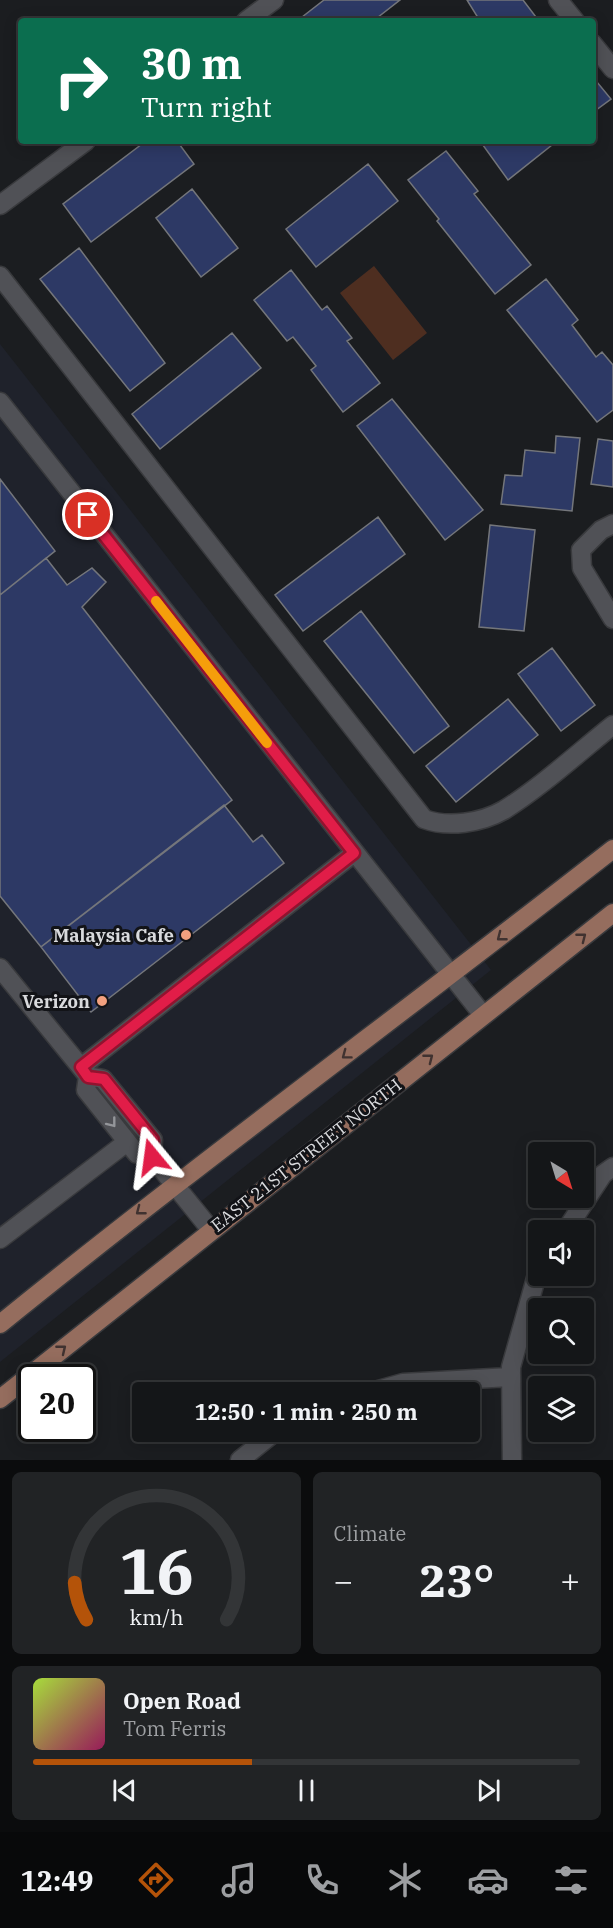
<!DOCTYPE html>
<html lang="en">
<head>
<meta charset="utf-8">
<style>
	:root { --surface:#141618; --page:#212325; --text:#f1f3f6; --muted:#9d9fa2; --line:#333537; --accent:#b45309 }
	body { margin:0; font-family:"IBM Plex Serif",serif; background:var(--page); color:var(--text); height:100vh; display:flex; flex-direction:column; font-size:22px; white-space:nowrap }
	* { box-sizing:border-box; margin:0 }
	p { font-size:20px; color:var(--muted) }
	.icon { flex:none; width:33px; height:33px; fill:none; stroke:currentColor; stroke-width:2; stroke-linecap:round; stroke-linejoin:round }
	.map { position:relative; height:1460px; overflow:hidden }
	.drawer { display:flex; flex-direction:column; gap:12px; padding:12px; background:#0b0c0d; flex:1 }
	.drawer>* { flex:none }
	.top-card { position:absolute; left:18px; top:18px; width:578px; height:126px; border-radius:6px; box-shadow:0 3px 15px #0003,0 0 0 2px var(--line); background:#0b6e4f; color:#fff; overflow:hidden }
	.needle { width:39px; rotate:142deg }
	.controls { position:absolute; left:528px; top:1142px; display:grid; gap:12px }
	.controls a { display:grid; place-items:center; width:66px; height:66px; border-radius:6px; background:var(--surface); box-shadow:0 3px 15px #0003,0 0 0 2px var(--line); font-size:30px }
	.speed { position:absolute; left:18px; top:1364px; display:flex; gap:12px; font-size:30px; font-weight:700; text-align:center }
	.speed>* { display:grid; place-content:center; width:78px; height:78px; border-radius:50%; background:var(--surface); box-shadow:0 3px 15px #0003,0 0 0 2px var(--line); line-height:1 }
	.speed .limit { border:3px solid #111; border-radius:9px; background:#fff; color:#111 }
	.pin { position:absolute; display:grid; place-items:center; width:51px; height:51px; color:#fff; margin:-26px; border:3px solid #fff; border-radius:50%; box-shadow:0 2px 6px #0007 }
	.me { position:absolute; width:66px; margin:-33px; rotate:344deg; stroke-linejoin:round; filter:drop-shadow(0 0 4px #0008) }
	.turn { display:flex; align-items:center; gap:21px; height:126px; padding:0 24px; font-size:27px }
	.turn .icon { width:78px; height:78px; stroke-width:2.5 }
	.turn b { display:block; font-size:42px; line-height:51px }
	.big { font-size:45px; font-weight:700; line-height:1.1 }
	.drawer .card { flex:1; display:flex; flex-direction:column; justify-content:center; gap:9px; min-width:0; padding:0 21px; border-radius:9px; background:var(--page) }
	.drawer .dial { align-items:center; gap:0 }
	.dial svg { height:156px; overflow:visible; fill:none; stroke:var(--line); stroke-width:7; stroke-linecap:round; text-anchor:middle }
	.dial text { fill:var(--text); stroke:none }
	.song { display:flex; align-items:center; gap:18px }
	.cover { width:72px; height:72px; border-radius:9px; background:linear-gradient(135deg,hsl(80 70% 55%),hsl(330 70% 35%)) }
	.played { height:6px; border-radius:3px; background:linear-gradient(90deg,var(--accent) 40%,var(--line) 40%) }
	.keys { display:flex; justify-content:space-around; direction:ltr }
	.heat { display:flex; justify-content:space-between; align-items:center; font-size:33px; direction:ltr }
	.drawer .tiles { flex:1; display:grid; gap:12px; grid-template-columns:1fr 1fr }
	.card:last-child { grid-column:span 2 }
	.trip { position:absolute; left:132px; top:1382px; width:348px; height:60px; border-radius:6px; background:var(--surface); box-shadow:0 3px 15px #0003,0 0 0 2px var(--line); font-weight:700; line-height:60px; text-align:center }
	.tabs { display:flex; height:96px; justify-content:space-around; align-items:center; background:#08090a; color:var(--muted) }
	.tabs .icon { width:42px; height:42px }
	.tabs .active { color:var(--accent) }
	.tabs b { font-size:27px; color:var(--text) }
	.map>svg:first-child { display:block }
</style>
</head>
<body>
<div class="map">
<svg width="613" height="1460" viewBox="0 0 613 1460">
	<rect width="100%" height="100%" fill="#1b1d20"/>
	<!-- built -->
	<path fill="#1f222b" d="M 0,344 L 491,970 L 0,1362 Z"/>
	<!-- green -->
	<path fill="#4e2e20" d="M 374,266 L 427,333 L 393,360 L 340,293 Z"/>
	<!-- building -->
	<path fill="#2d3965" stroke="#74767b" stroke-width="1.5" d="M 324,0 L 400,0 L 373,21 L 297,21 Z
		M 467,0 L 523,0 L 539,21 L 480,21 Z
		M 592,76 L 611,99 L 592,113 Z
		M 146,141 L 177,141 L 194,164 L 91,242 L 63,204 Z
		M 480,141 L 557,141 L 508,180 Z
		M 446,151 L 478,191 L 474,194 L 531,265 L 495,294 L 437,221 L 439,219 L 408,180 Z
		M 368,164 L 398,201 L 316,267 L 286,229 Z
		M 192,189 L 238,248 L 201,277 L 156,218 Z
		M 79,248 L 165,363 L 130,391 L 40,279 Z
		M 291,270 L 322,310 L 327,306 L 352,338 L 347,341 L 380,383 L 343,412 L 311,370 L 316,366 L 293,337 L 287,341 L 254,300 Z
		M 546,279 L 578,320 L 572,325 L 596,357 L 602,352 L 613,365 L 613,410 L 597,422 L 507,310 Z
		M 232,333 L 261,368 L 160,449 L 132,414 Z
		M 392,399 L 483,510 L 445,540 L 357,426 Z
		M 556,436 L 580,438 L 572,511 L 501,504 L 505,475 L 522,476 L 525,450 L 555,453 Z
		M 598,439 L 613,441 L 613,487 L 591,484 Z
		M 0,479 L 55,551 L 0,595 Z
		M 378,517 L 405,554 L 303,631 L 275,595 Z
		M 490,525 L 535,530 L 524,631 L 479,627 Z
		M 46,558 L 67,585 L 92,568 L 106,582 L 82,607 L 232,800 L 41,947 L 0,896 L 0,595 Z
		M 361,611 L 449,726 L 414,753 L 324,641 Z
		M 552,648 L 595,705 L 561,731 L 518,674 Z
		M 508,699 L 538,735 L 456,802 L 426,766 Z
		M 224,805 L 253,842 L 262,835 L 284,863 L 91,1012 L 41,947 Z"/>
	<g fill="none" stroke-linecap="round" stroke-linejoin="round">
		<!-- minor casing -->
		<g stroke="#393a3d" stroke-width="21">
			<path id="minor" d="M 558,0 L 575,21
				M 246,21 L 274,0
				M 592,43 L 613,69
				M 0,205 L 86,141
				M 0,276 L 424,819 C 448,828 481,823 504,810 C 541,787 578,753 613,725
				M 0,402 L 483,1015
				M 613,524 L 601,530 L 581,550 L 582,568 L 613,619
				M 0,968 L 88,1076 L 103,1079 L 153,1140 L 152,1157
				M 81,1067 L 354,853
				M 88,1076 L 86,1090 L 137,1154 L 152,1157 L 211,1230
				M 566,1230 L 603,1174 L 613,1167
				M 0,1239 L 127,1142
				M 371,1392 L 403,1383 L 511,1377
				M 240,1460 L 276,1431
				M 512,1460 L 511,1367 L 538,1271"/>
		</g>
		<!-- major casing -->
		<g stroke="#393a3d" stroke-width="21">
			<path id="major" d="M 0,1324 C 201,1161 410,1008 613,849
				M 0,1399 L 613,913"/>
		</g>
		<!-- minor -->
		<use href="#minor" stroke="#505156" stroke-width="18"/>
		<!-- major -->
		<use href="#major" stroke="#956d5e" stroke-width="18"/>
	</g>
	<!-- one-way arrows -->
	<defs><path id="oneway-chevron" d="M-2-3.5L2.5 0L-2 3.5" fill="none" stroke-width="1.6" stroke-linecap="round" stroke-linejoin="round" transform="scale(1.5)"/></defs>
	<g stroke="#403230">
		<use href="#oneway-chevron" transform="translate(501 937) rotate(142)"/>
		<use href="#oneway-chevron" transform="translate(582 937) rotate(-38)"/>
		<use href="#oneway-chevron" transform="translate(346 1055) rotate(143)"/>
		<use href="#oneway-chevron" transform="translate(429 1058) rotate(-38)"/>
		<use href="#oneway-chevron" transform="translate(140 1211) rotate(142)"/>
		<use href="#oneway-chevron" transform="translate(62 1349) rotate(-39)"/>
	</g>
	<use stroke="#94969a" href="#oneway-chevron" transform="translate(112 1123) rotate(52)"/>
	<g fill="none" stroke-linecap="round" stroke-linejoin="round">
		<!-- route casing -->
		<g stroke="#92132f" stroke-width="15">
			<path id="route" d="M 88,515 L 354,853 L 81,1067 L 88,1077 L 104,1079 L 153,1140 L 152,1157"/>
		</g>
		<!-- route -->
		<use href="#route" stroke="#e11d48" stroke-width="10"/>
		<!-- slow -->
		<path stroke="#f59e0b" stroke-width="10" d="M 156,601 L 267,743"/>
	</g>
	<!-- markers -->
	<g fill="#f2a07f" stroke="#121317" stroke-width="2">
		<circle cx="186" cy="935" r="6"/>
		<circle cx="102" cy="1001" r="6"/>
	</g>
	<g text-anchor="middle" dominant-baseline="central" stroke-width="6" stroke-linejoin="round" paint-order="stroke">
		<!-- poi labels -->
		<g font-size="18" font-weight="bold" fill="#d9dadd" stroke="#121317" text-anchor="end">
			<text x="174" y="935">Malaysia Cafe</text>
			<text x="90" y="1001">Verizon</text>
		</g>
		<!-- street labels -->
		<g font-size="18" fill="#d9dadd" stroke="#121317">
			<text transform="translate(306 1155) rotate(-38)">EAST 21ST STREET NORTH</text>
		</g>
	</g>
</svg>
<div class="controls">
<a><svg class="needle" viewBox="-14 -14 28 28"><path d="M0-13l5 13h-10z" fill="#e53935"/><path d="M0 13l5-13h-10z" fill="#9d9fa2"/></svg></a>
<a><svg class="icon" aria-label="sound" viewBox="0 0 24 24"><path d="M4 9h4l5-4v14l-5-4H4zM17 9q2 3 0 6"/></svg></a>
<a><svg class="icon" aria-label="search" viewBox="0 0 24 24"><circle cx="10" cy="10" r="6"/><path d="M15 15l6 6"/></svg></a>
<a><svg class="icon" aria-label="layers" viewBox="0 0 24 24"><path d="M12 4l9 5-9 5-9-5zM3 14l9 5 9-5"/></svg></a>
</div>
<div class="speed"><div class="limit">20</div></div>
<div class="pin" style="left:88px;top:515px;background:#d93025"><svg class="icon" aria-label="arrive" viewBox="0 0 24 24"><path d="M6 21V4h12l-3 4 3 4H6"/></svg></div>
<svg class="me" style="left:152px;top:1157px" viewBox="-20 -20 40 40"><path d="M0-17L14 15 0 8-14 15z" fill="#e11d48" stroke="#fff" stroke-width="4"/></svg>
<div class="trip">12:50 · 1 min · 250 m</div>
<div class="top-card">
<div class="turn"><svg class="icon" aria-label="right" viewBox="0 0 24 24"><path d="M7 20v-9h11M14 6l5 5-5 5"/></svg><div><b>30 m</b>Turn right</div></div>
</div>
</div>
<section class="drawer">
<div class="tiles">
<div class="card dial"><svg viewBox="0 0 100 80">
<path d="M14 69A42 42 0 1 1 86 69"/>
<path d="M14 69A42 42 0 0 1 8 50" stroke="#b45309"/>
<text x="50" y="56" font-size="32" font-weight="700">16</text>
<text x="50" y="72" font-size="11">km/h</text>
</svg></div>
<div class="card"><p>Climate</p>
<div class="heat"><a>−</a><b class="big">23°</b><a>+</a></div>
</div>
<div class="card">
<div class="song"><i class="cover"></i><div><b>Open Road</b><p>Tom Ferris</p></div></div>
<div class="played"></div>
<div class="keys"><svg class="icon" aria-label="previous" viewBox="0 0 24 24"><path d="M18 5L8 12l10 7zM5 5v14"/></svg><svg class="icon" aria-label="pause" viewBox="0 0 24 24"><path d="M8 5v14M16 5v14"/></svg><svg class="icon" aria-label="next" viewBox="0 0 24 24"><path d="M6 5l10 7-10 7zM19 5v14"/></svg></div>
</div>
</div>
</section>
<nav class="tabs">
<b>12:49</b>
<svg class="icon active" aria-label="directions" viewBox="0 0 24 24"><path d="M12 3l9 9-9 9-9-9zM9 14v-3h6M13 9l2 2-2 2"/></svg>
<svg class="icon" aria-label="music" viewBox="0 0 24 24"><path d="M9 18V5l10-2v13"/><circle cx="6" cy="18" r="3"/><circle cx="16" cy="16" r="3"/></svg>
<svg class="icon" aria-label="phone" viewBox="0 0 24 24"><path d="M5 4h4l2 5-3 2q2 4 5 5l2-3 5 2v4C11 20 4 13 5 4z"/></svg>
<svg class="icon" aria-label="climate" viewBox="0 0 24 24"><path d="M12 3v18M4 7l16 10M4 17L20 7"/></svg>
<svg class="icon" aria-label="car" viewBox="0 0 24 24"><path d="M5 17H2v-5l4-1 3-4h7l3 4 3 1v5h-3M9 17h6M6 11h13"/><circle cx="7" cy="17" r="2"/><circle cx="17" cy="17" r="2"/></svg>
<svg class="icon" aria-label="filters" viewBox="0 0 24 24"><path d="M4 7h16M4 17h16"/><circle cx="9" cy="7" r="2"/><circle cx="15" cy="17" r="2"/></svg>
</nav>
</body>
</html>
